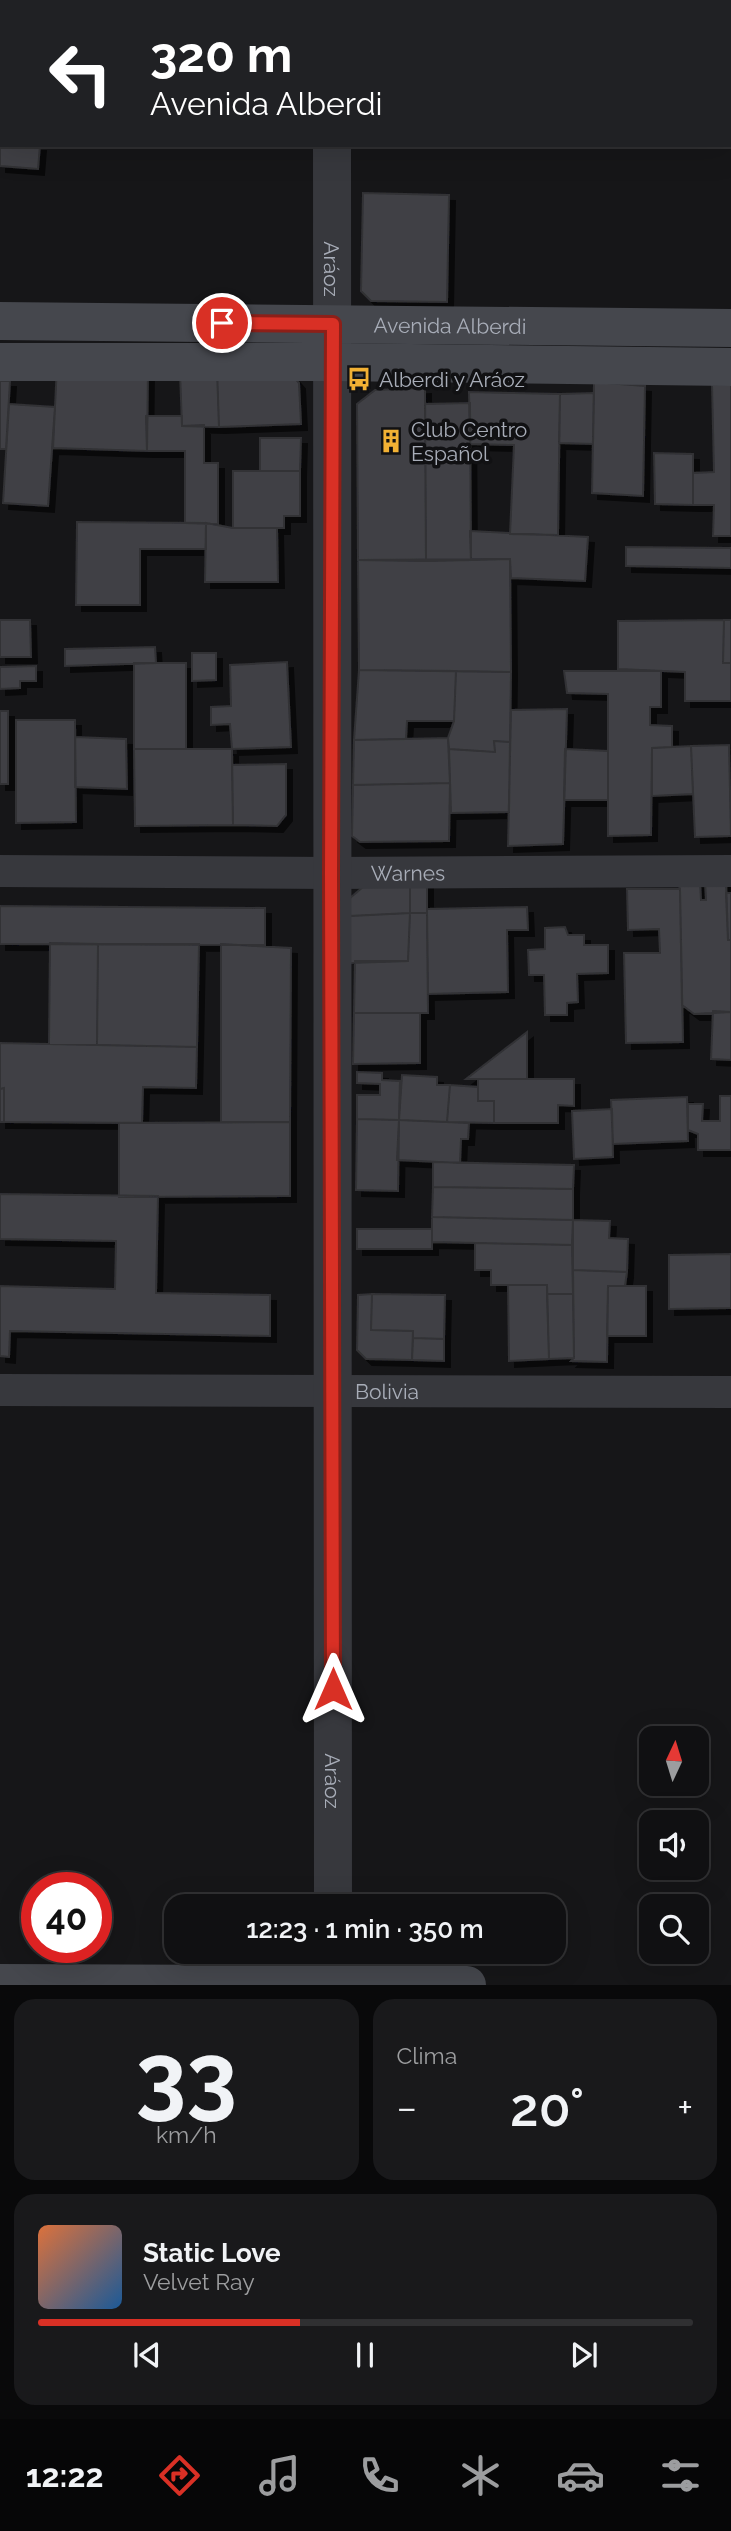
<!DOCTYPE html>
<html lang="es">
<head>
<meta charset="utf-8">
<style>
	:root { --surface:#101012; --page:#19191b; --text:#f1f3f6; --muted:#9c9d9f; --line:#303032; --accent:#d93025 }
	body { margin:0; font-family:Raleway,sans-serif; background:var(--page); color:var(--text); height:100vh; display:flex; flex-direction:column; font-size:26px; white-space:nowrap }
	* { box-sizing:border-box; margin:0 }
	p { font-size:23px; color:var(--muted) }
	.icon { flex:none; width:38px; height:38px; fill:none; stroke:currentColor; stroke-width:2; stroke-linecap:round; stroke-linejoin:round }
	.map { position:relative; height:1985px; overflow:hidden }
	.details { display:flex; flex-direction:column; gap:14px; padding:14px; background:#09090a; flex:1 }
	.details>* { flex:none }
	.top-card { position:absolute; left:0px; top:0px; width:732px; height:147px; box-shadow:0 7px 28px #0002,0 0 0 2px var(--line); background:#202124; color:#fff; overflow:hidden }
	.needle { width:46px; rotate:4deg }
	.buttons { position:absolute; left:639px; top:1726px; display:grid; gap:14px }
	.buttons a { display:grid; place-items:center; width:70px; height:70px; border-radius:14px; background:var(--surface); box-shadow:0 7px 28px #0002,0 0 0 2px var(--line); font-size:35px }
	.speed { position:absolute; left:21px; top:1872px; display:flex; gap:14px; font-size:35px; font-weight:700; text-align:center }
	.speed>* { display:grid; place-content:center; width:91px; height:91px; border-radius:50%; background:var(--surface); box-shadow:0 7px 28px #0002,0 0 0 2px var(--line); line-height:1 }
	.speed .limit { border:10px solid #d22; background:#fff; color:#111 }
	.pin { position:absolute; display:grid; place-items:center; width:60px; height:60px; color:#fff; margin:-30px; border:4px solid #fff; border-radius:50%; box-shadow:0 2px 7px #0007 }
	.me { position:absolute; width:77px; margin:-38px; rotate:0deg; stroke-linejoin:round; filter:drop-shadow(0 0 5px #0008) }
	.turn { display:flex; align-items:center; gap:24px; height:147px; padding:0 35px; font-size:32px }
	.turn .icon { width:91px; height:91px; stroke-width:2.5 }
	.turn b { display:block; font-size:49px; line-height:60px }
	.big { font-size:52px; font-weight:600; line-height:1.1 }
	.details .tile { flex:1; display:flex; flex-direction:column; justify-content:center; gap:10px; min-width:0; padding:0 24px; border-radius:21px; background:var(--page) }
	.details .dial { align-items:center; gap:0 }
	.dial b { font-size:91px; line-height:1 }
	.song { display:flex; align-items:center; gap:21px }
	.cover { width:84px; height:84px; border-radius:10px; background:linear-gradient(135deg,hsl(20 70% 55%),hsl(210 70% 35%)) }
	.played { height:7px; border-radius:4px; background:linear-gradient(90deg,var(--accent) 40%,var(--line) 40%) }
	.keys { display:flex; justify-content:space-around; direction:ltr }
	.heat { display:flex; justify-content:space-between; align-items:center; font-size:38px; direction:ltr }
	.details .tiles { flex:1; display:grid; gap:14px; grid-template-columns:1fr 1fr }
	.tile:last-child { grid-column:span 2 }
	.trip { position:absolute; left:164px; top:1894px; width:402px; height:70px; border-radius:21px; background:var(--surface); box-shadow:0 7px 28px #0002,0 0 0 2px var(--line); font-weight:600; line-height:70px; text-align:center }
	.dock { display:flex; height:112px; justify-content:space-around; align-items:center; background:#060607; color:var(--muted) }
	.dock .icon { width:49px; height:49px }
	.dock .selected { color:var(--accent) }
	.dock b { font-size:32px; color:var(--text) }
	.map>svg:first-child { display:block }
</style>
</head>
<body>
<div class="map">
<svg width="731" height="1985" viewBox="0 0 731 1985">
	<defs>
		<filter id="shadow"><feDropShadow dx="6" dy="6" stdDeviation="0" flood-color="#0009"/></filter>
	</defs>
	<rect width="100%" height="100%" fill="#161618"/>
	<!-- building -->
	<path fill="#404145" stroke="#303034" stroke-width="2" filter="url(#shadow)" d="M 0,139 L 2,145 L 40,145 L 38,169 L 0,166 Z
		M 363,193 L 449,195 L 447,302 L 371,301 L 361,291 Z
		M 57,365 L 148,369 L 147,451 L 53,448 Z
		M 285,367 L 299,383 L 301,424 L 219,427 L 217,369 Z
		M 217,369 L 219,427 L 182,426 L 180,373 Z
		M 0,381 L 10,381 L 6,449 L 0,449 Z
		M 594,382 L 645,386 L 643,496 L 592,493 Z
		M 712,385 L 731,385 L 731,536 L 713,536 L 714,505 L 693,505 L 693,473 L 714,472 Z
		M 425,388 L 426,561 L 358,560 L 357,404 L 375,390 Z
		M 469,392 L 560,394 L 558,535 L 510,534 L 514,445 L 470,444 Z
		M 594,393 L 593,444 L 559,443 L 560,394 Z
		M 470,403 L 471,560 L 426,561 L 425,404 Z
		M 9,404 L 55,407 L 48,506 L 3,503 Z
		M 146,416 L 182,416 L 182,426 L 204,425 L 204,463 L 218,463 L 218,524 L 185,523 L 185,451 L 147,451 Z
		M 260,438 L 301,438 L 300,471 L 260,471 Z
		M 654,453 L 693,454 L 693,505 L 655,504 Z
		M 233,471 L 300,471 L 300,516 L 284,516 L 284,528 L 233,528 Z
		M 77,522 L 206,523 L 206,549 L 140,549 L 140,605 L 76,605 Z
		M 206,523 L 233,528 L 277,528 L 278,582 L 205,582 Z
		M 470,531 L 588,537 L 585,581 L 511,578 L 510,559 L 471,560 Z
		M 626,547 L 731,548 L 731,568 L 626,566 Z
		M 510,559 L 511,672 L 359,670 L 358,560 Z
		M 0,620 L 30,620 L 31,657 L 0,657 Z
		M 724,620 L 731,620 L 731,663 L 723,663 Z
		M 724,620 L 723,663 L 731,663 L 731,701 L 685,701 L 685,672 L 618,669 L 618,621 Z
		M 155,647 L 156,663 L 65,666 L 65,649 Z
		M 192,653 L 216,653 L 216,680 L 192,681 Z
		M 287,662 L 291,747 L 232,749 L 230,724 L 211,725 L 211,707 L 231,706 L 230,665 Z
		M 134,663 L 186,663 L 186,749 L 134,749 Z
		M 36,666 L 36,681 L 20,681 L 20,688 L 0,689 L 0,667 Z
		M 359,670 L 456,671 L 454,721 L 407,721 L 406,739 L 354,740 Z
		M 456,671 L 511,672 L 510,742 L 494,741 L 495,752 L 449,749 L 448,738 L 454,721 Z
		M 564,671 L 661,671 L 661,707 L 650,707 L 650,725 L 672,726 L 672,747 L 652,748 L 651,835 L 608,836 L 608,694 L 567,693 Z
		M 567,709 L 563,844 L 508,846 L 511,710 Z
		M 0,711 L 8,711 L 8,784 L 0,784 Z
		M 16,720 L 75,720 L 76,822 L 16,823 Z
		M 75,737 L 126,739 L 127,789 L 75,787 Z
		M 448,738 L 450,783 L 353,785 L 354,740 Z
		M 494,741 L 510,742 L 509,812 L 451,813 L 449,749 L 495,752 Z
		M 729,745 L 731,836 L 695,837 L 691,746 Z
		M 691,746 L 693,794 L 652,796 L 652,748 Z
		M 134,749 L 232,749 L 233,825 L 135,826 Z
		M 565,749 L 608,751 L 608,800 L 564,800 Z
		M 286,764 L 286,815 L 277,826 L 233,825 L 232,765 Z
		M 450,783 L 449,841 L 360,842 L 352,836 L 353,785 Z
		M 705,881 L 726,881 L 728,940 L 731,940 L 731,1012 L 694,1014 L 682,1005 L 680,889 L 678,883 L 700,882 L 701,900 L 706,900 Z
		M 410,883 L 427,883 L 427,913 L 410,913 Z
		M 363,887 L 410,887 L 410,913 L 350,916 L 350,898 Z
		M 627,889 L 680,889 L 683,1042 L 626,1043 L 624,953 L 660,953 L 659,929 L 628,930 Z
		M 726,893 L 731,893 L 731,940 L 728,940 Z
		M 0,906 L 265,908 L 265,945 L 0,944 Z
		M 527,907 L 528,930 L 507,930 L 508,992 L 428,994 L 427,909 Z
		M 410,913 L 408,961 L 350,963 L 350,916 Z
		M 410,913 L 427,913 L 428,1013 L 354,1013 L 355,961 L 408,961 Z
		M 565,927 L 568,935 L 584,935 L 584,945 L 608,945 L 608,973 L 577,974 L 578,1002 L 567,1003 L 567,1015 L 545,1015 L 544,975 L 529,975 L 528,950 L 545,949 L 545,928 Z
		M 50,943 L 98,944 L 97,1045 L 49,1044 Z
		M 98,944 L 199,944 L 197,1047 L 97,1045 Z
		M 221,944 L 291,948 L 290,1122 L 221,1122 Z
		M 713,1011 L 731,1012 L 731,1060 L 711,1059 Z
		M 354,1013 L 420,1013 L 420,1063 L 353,1064 Z
		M 527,1032 L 527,1079 L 466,1079 Z
		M 0,1043 L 197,1047 L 196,1088 L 143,1087 L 142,1123 L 4,1122 L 4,1088 L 0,1089 Z
		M 357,1072 L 382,1073 L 382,1080 L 400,1081 L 399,1120 L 357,1119 L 357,1095 L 380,1095 L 380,1084 L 357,1083 Z
		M 402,1075 L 437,1077 L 437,1085 L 450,1085 L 447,1122 L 399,1120 Z
		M 478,1079 L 574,1079 L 574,1106 L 558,1105 L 558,1123 L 494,1123 L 494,1101 L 478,1101 Z
		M 450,1085 L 478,1087 L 478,1101 L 494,1101 L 494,1123 L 447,1122 Z
		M 4,1088 L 4,1122 L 0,1122 L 0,1089 Z
		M 720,1096 L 731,1096 L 731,1150 L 698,1150 L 698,1134 L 688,1130 L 688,1104 L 703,1104 L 702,1121 L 720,1121 Z
		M 687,1097 L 688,1141 L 613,1144 L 611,1100 Z
		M 612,1109 L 613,1157 L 574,1159 L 572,1111 Z
		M 357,1119 L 399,1120 L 398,1191 L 356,1190 Z
		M 399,1120 L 469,1123 L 468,1139 L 461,1139 L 460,1163 L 397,1160 Z
		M 290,1122 L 290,1196 L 119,1197 L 119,1123 Z
		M 433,1162 L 574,1165 L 573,1189 L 433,1187 Z
		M 433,1187 L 573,1189 L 573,1220 L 432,1217 Z
		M 0,1194 L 158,1196 L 156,1293 L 270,1295 L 270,1336 L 10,1331 L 9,1357 L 0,1356 L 0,1286 L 115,1289 L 116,1241 L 0,1239 Z
		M 432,1217 L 573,1220 L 572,1245 L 432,1242 Z
		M 573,1220 L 610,1221 L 609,1238 L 628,1239 L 627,1272 L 573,1270 Z
		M 357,1229 L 432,1229 L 432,1249 L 357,1249 Z
		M 475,1243 L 572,1245 L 573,1294 L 547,1294 L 547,1285 L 491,1285 L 491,1270 L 475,1270 Z
		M 731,1254 L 731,1308 L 669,1309 L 669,1255 Z
		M 573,1270 L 627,1272 L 625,1286 L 608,1286 L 607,1362 L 571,1361 L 574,1358 Z
		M 508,1285 L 547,1285 L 549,1359 L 509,1361 Z
		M 608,1286 L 646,1286 L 646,1336 L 607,1336 Z
		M 372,1294 L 371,1330 L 413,1331 L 412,1360 L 366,1359 L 357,1350 L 358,1295 Z
		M 372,1294 L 445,1295 L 444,1339 L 413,1338 L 413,1331 L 371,1330 Z
		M 547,1294 L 573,1294 L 574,1358 L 549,1359 Z
		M 413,1338 L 444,1339 L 444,1361 L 412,1360 Z"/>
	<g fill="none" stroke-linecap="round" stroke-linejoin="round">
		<!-- minor -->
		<g stroke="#37383d" stroke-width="32">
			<path id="s1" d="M 0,871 L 331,873 L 731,871"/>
			<path id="s2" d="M 0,1390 L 731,1392"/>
		</g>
		<!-- tertiary -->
		<g stroke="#37383d" stroke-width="38">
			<path d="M 331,0 L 331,2"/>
			<path id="s3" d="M 332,145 L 333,1906"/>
			<path d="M 333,1951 L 334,1985"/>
		</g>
		<!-- secondary -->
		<g stroke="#45474d" stroke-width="38">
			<path id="s4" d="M 0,321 L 731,328"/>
			<path d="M 0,362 L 333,362 L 731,367"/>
			<path d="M 0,1983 L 467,1985"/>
		</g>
	</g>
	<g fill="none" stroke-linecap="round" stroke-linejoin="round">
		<!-- route casing -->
		<g stroke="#8d1f18" stroke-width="18">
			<path id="route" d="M 222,323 L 333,324 L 331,873 L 333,1689"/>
		</g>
		<!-- route -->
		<use href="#route" stroke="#d93025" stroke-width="12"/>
	</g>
	<!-- icons -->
	<defs>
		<g id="bus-bare" transform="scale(1.89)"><path d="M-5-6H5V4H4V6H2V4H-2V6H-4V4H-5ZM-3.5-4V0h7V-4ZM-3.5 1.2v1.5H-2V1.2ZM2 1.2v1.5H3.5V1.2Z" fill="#f2b134" stroke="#111113" stroke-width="2.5" paint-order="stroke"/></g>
		<g id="building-bare" transform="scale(1.89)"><path d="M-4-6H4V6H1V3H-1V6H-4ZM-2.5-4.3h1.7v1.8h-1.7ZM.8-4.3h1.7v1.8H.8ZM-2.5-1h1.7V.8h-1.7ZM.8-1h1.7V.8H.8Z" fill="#f2b134" stroke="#111113" stroke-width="2.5" paint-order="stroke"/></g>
	</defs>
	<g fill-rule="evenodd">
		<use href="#bus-bare" x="359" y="379"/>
		<use href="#building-bare" x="391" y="441"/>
	</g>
	<g text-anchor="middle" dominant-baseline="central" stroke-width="7" stroke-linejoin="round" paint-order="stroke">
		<!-- street labels -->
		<g font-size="21" fill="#a8adb8" stroke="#111113">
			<text stroke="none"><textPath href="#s3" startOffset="124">Aráoz</textPath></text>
			<text stroke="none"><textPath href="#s4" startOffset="450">Avenida Alberdi</textPath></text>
			<text stroke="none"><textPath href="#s1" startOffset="408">Warnes</textPath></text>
			<text stroke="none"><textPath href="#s2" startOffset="387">Bolivia</textPath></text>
			<text stroke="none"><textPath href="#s3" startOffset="1636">Aráoz</textPath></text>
		</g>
		<!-- poi labels -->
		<g font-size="21" fill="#a8adb8" stroke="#111113" text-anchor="start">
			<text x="379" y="379">Alberdi y Aráoz</text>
			<text x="411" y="429">Club Centro<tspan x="411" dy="24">Español</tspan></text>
		</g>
	</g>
</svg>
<div class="buttons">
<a><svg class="needle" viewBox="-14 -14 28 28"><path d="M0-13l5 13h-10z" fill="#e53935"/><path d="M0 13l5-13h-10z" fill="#9c9d9f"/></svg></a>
<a><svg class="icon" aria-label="sound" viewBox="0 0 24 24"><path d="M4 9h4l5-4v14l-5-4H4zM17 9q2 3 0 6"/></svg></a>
<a><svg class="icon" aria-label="search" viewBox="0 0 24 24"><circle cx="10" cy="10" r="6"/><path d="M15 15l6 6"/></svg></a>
</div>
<div class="speed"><div class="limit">40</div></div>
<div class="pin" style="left:222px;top:323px;background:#d93025"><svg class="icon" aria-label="arrive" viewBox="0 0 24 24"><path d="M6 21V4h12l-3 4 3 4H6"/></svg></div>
<svg class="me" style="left:333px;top:1689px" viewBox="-20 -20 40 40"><path d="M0-17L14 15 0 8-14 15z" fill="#d93025" stroke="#fff" stroke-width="4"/></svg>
<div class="trip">12:23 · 1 min · 350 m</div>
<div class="top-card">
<div class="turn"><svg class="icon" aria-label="left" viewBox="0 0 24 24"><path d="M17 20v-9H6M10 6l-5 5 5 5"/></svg><div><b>320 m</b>Avenida Alberdi</div></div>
</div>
</div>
<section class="details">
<div class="tiles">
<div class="tile dial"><b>33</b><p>km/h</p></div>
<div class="tile"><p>Clima</p>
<div class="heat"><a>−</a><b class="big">20°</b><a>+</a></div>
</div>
<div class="tile">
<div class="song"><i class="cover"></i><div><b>Static Love</b><p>Velvet Ray</p></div></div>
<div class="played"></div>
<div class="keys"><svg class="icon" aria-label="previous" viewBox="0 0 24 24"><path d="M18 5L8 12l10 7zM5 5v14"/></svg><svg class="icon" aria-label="pause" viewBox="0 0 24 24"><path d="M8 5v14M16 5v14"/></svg><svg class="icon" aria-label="next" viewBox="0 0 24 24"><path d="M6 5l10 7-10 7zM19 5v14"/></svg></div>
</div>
</div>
</section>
<nav class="dock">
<b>12:22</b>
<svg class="icon selected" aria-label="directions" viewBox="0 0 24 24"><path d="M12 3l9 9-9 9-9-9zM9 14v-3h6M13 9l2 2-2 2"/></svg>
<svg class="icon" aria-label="music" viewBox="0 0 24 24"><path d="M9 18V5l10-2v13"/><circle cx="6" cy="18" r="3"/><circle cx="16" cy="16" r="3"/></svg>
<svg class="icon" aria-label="phone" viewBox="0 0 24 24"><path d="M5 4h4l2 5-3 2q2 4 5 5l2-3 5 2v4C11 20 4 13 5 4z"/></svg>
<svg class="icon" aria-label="climate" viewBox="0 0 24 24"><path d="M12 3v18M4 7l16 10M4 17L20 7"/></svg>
<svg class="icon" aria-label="car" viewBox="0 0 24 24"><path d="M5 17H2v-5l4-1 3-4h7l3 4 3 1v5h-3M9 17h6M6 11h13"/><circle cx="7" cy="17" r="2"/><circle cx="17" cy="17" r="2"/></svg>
<svg class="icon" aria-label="filters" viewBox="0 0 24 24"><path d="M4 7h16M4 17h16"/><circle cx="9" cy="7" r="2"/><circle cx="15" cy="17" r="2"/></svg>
</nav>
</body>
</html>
